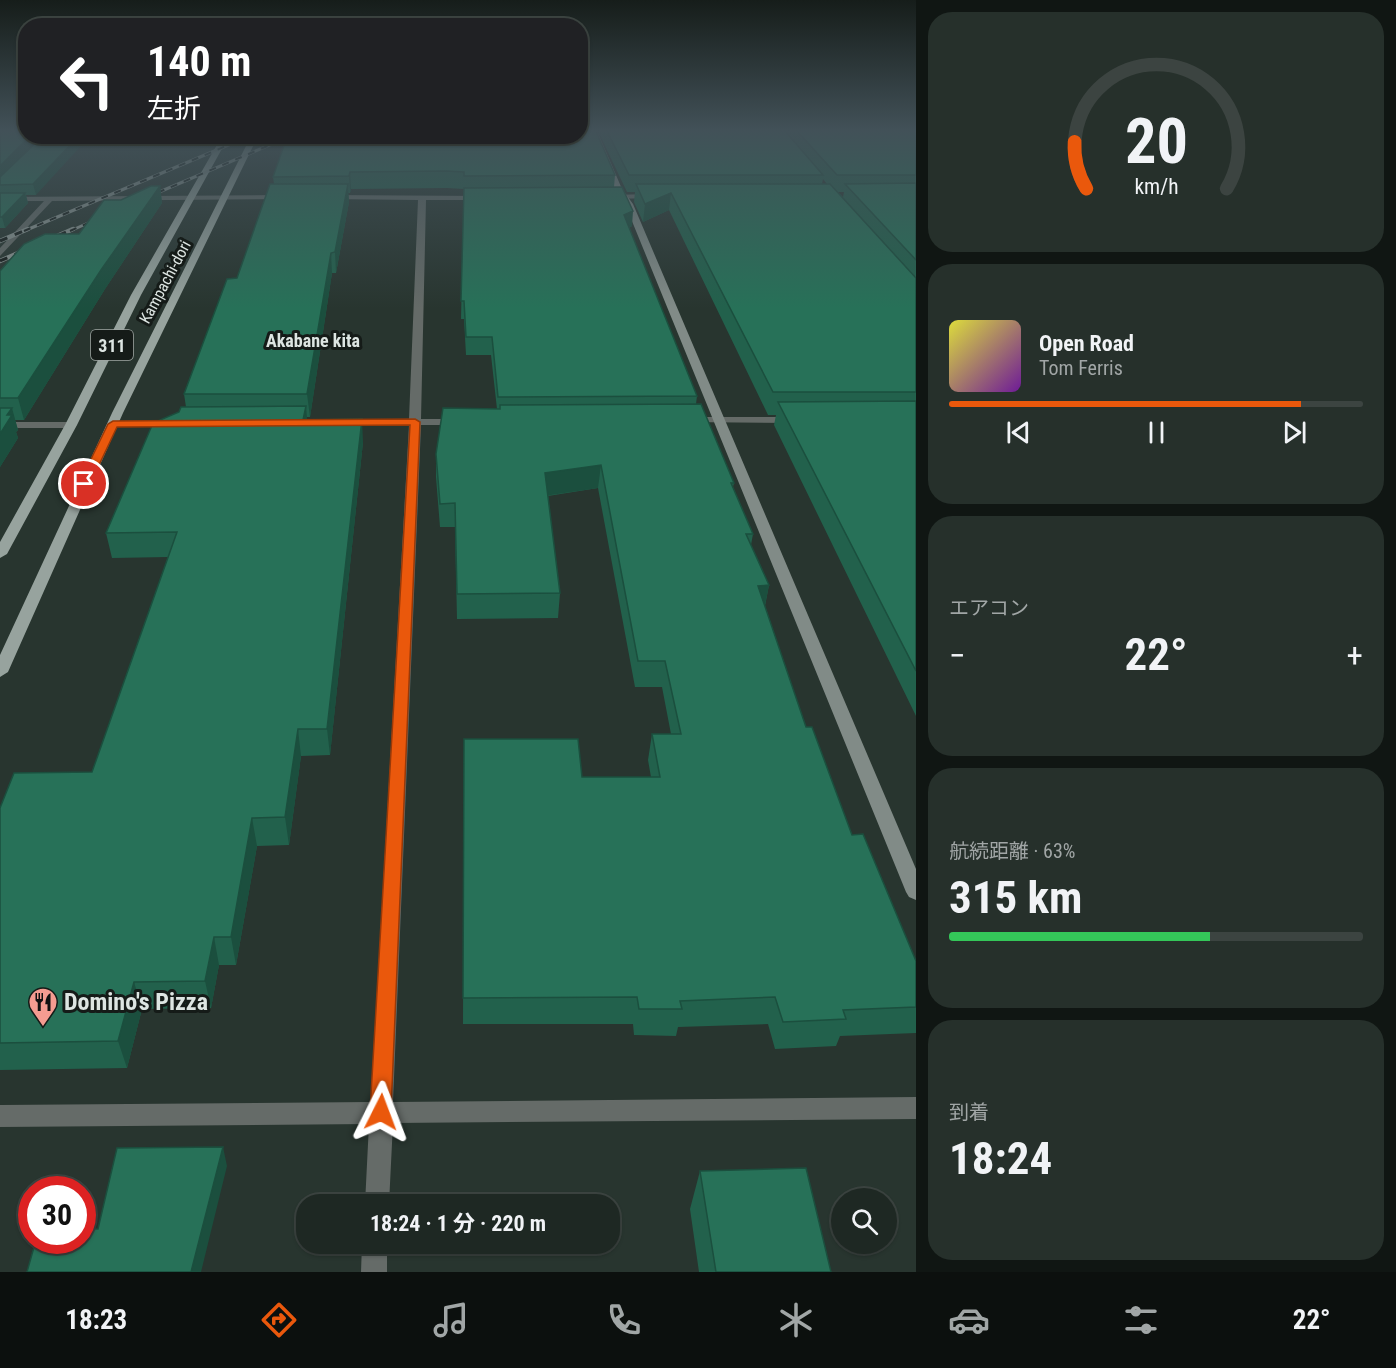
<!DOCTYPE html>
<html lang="ja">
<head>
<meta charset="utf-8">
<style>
	:root { --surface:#1e2823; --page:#26302b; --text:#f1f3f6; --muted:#a1a6a6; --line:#3c4441; --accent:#ea580c }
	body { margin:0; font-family:"Roboto Condensed","Noto Sans JP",sans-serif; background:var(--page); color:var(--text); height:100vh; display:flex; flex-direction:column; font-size:22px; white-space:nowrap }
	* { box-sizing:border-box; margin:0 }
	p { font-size:20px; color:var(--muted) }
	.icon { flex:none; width:33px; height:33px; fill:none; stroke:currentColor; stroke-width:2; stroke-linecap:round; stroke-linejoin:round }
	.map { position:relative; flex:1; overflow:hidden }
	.details { display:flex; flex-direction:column; gap:12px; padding:12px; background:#101613; width:480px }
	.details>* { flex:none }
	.banner { position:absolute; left:18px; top:18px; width:570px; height:126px; border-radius:24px; box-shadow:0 2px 4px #0004,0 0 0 2px var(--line); background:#202124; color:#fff; overflow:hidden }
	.buttons { position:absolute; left:831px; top:1188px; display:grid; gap:12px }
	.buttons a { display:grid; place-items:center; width:66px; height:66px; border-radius:50%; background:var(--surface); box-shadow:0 2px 4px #0004,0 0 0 2px var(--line); font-size:30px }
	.speed { position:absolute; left:18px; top:1176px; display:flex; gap:12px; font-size:30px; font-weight:700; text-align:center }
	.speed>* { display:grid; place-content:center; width:78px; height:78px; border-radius:50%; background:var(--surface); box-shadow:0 2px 4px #0004,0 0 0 2px var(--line); line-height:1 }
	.speed .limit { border:9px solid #d22; background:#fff; color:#111 }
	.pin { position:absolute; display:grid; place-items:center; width:51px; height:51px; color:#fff; margin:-26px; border:3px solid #fff; border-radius:50%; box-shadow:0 2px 6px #0007 }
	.me { position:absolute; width:66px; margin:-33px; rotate:3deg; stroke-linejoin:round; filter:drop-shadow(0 0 4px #0008) }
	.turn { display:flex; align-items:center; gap:21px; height:126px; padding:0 30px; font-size:27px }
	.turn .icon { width:78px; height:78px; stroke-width:2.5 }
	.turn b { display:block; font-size:42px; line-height:51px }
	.big { font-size:45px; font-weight:700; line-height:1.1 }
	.details .widget { flex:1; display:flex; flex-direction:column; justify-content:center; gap:9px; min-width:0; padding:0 21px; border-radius:24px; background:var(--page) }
	.details .dial { align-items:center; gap:0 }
	.dial svg { height:156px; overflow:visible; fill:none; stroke:var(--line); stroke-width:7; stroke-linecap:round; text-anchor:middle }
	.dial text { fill:var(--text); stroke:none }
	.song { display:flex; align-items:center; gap:18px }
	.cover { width:72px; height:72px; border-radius:9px; background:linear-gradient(135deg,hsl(60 70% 55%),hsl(280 70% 35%)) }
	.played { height:6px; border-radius:3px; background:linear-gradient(90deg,var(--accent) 85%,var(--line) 85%) }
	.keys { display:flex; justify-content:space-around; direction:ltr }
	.heat { display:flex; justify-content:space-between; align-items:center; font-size:33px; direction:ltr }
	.charge { height:9px; border-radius:4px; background:linear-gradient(90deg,#34c759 63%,var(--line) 0) }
	.trip { position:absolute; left:296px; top:1194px; width:324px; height:60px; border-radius:24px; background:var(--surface); box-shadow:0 2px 4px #0004,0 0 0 2px var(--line); font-weight:700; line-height:60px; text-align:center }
	.tab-bar { display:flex; height:96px; justify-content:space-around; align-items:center; background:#0c100e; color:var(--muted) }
	.tab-bar .icon { width:42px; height:42px }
	.tab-bar .selected { color:var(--accent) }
	.tab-bar b { font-size:27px; color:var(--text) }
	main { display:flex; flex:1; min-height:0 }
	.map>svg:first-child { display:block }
</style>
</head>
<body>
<main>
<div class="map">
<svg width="916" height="1272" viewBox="0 0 916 1272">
	<rect width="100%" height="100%" fill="#28352f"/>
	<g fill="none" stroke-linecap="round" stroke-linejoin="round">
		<!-- lane -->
		<path fill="#656b68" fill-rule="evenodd" d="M 368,136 L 404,136 L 401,138 Z"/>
		<!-- street -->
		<path fill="#656b68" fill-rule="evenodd" d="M 655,194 L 659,196 L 658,198 L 607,199 L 603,197 L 607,195 Z
			M 286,195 L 290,197 L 289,199 L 52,201 L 0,256 L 0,248 L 44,201 L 0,201 L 0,197 Z
			M 328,195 L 484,196 L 488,198 L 484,200 L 426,200 L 421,419 L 460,419 L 466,422 L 460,425 L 421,425 L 393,1102 L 916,1097 L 916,1119 L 393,1123 L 389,1204 L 365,1204 L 369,1124 L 0,1127 L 0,1105 L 371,1102 L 409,425 L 343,425 L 337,422 L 343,419 L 409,419 L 418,200 L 325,199 L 324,197 Z
			M 688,417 L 793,417 L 799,420 L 793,423 L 684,422 L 684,418 Z
			M 172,420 L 176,421 L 176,425 L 113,427 L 107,424 L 113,421 Z
			M 0,422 L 71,422 L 77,425 L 71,428 L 0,428 Z
			M 362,1244 L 387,1244 L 387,1272 L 361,1272 Z"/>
		<!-- secondary -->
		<path fill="#818b87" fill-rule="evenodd" d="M 591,131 L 597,131 L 622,189 L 633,204 L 916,869 L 916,900 L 909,897 L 906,892 L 625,204 L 614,189 Z"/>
		<!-- primary -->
		<path fill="#97a39e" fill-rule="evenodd" d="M 222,136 L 229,136 L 141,295 L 77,425 L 7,554 L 0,558 L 0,542 L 65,425 L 131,295 Z
			M 251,136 L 258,136 L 123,413 L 8,672 L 0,677 L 0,655 L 112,413 Z"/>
		<!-- rail-far1 casing -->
		<g stroke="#8d9793" stroke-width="3">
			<path id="rail-far1" d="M 145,198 L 291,136
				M 24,231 L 250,136
				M 70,231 L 104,216"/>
		</g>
		<!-- rail casing -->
		<g stroke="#8d9793" stroke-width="4.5">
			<path id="rail" d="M 0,241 L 28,229
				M 0,261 L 73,229"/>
		</g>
		<!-- rail-far1 -->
		<use href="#rail-far1" stroke="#151b18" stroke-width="2" stroke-dasharray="7" stroke-linecap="butt"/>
		<!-- rail -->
		<use href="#rail" stroke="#151b18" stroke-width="3" stroke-dasharray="8" stroke-linecap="butt"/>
	</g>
	<!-- wall -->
	<path fill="#22614c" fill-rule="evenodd" d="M 0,131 L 16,162 L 43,136 L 36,195 L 26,195 L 28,203 L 5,228 L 0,228 Z
		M 598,131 L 916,131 L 916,716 L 774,425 L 776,415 L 768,415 L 669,210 L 643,222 L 634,202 L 635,192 L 627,192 ZM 823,179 L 827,184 L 822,184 ZM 838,192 L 844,192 L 843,197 Z
		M 458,136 L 580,136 L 615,175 L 614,187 L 632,226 L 629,228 L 697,396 L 696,404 L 734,483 L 733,487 L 753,534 L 751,545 L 769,585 L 765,606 L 806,727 L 852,835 L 916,961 L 916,1033 L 840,1036 L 836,1046 L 775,1049 L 768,1024 L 678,1027 L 676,1036 L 634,1035 L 633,1024 L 463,1024 L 464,739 L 582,777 L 651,777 L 648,760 L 652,734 L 671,734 L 662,687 L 635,687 L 598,488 L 548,496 L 560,593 L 558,618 L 457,619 L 455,527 L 440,527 L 436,477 L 436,454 L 497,409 L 491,355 L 466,355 L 464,319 L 461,319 L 464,189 L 447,188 L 351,189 L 350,193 L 348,193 L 349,202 L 336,273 L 332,273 L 310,417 L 307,417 L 307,420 L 363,442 L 330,755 L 301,756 L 289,845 L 257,846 L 236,965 L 219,965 L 211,1008 L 142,1009 L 127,1068 L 0,1070 L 0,808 L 92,772 L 168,557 L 112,558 L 106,533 L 179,412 L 186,407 L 184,394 L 237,278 L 274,184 L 273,177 Z
		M 160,186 L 162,203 L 105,289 L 24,420 L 15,420 L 18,430 L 16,432 L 18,438 L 0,467 L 0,271 L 79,234 L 121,200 Z
		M 700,1171 L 831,1272 L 699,1272 L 690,1209 Z"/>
	<!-- shaded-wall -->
	<path fill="#1b4f3e" d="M 30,136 L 41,136 L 0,178 L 0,166 Z
		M 79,136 L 90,136 L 36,195 L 33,184 Z
		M 350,172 L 351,189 L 350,193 L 349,176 Z
		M 348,184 L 349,202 L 336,273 L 335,252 Z
		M 160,186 L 162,203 L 105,289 L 24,420 L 18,398 L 101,270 Z
		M 25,193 L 28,203 L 5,228 L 2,217 Z
		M 671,193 L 669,210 L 643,222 L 645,204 Z
		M 633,211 L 632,226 L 622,231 L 624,215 Z
		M 331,253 L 332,273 L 310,417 L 307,394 Z
		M 306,406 L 308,429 L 303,420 Z
		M 12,408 L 18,430 L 16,432 L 18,438 L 0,467 L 0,434 L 7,415 Z
		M 362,419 L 363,442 L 330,755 L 327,729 Z
		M 601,465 L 598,488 L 544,496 L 545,473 Z
		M 769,585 L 764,610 L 758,586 Z
		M 298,729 L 301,756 L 289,845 L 285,817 Z
		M 252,818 L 257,846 L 236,965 L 231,937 Z
		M 214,937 L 219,965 L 211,1008 L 205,981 Z
		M 134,982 L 142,1009 L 127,1068 L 118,1041 Z
		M 223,1147 L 227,1166 L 201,1272 L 191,1272 Z"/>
	<!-- building -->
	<path fill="#277158" stroke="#1b4f3e" stroke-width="1.5" d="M 0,131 L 26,131 L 26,136 L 30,136 L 0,166 Z
		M 580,131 L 596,131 L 615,175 L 464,176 L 464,172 L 446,171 L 350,172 L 349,176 L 273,177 L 287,137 L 580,136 Z
		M 607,131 L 785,131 L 823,175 L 629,175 Z
		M 797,131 L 916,131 L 916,175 L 837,175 Z
		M 43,136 L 79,136 L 33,184 L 0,185 L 0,177 Z
		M 916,183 L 916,260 L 845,184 Z
		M 270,184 L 348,184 L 335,252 L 331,253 L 307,394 L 184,394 L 227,279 L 237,278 Z
		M 636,184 L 830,184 L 916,278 L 916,392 L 773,392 L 671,193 L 645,204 Z
		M 151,186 L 160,186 L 101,270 L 18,398 L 0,398 L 0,271 L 24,244 L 45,234 L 79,234 L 104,200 L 121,200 Z
		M 622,187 L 633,211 L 624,215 L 697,396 L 498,397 L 492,337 L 466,337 L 464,301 L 461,301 L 464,188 Z
		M 0,193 L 25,193 L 2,217 L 0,217 Z
		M 916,401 L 916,671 L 778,402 Z
		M 701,404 L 734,483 L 731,483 L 753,534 L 746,534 L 769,585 L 758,586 L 806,727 L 812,727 L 852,835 L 863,834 L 916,961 L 916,1007 L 843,1010 L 846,1019 L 783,1022 L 775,997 L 680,1001 L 682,1009 L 639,1009 L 637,997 L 463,998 L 464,739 L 578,739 L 582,777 L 660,777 L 652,734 L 681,734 L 665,661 L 638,661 L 601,465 L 545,473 L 560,593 L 457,594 L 455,503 L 440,504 L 436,454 L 443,408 L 500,409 L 500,405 Z
		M 306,406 L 303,420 L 362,419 L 327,729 L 298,729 L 285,817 L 252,818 L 231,937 L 214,937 L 205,981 L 134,982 L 118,1041 L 0,1043 L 0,808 L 14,773 L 92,772 L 177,532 L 106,533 L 153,423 L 179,412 L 181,407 Z
		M 0,408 L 12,408 L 7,415 L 12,415 L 0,434 Z
		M 223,1147 L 191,1272 L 27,1272 L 36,1240 L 82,1240 L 82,1228 L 98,1229 L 117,1148 Z
		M 806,1168 L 831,1272 L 716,1272 L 700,1171 Z"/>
	<!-- sky -->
	<linearGradient id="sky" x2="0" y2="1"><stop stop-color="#161d1a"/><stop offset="0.42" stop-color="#425158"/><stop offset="1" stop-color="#425158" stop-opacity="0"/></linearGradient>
	<rect width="916" height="309" fill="url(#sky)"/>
	<!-- route -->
	<path fill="#ea580c" stroke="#983908" stroke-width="1.5" d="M 415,419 L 420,422 L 391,1112 L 388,1119 L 381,1121 L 373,1119 L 370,1112 L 410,425 L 117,427 L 90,484 L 84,488 L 79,484 L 108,424 L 113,421 Z"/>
	<!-- icons -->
	<defs>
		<g id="restaurant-pin" transform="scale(1.5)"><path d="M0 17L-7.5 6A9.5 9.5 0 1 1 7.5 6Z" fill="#f59c91" stroke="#151b18"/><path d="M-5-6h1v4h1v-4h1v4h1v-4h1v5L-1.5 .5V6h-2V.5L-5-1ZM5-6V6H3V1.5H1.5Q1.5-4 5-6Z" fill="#111"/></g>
	</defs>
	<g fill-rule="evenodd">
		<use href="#restaurant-pin" x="43" y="1002"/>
	</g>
	<g text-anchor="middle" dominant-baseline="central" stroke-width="6" stroke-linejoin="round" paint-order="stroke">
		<!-- far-street labels -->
		<g font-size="16" fill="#dde5e2" stroke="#151b18">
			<text transform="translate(165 282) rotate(-62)">Kampachi-dori</text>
		</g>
		<!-- far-quarter labels -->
		<g font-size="18" font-weight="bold" fill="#dde5e2" stroke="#151b18">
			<text x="313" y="340">Akabane kita</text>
		</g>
		<!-- shield labels -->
		<rect fill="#151b18" stroke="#a1a8a5" stroke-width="1.5" x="91" y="330" width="42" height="30" rx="4.5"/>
		<g font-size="18" font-weight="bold" fill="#dde5e2">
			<text x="112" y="345">311</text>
		</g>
		<!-- near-poi labels -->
		<g font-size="24" font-weight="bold" fill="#dde5e2" stroke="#151b18" text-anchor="start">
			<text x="64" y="1002">Domino's Pizza</text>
		</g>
	</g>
</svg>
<div class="buttons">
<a><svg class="icon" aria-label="search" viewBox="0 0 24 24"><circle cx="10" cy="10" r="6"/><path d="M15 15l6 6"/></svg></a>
</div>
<div class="speed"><div class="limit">30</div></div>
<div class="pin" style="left:84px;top:484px;background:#d93025"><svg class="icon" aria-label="arrive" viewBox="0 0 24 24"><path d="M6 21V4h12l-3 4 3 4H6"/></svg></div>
<svg class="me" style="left:381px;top:1112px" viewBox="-20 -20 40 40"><path d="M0-17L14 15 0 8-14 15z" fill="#ea580c" stroke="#fff" stroke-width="4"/></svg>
<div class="trip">18:24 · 1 分 · 220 m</div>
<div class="banner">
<div class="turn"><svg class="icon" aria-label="left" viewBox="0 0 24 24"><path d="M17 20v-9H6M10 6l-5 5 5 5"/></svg><div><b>140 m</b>左折</div></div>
</div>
</div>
<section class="details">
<div class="widget dial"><svg viewBox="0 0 100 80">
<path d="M14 69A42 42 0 1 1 86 69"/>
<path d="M14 69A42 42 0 0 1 8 45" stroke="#ea580c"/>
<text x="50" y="56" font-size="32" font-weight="700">20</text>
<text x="50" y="72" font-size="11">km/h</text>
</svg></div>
<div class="widget">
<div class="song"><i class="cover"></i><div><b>Open Road</b><p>Tom Ferris</p></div></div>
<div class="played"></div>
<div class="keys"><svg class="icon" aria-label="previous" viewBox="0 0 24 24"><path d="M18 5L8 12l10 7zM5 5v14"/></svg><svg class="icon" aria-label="pause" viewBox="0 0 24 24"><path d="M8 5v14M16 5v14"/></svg><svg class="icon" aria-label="next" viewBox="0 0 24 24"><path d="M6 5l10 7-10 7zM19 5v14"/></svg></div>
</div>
<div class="widget"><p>エアコン</p>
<div class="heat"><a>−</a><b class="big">22°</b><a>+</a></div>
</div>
<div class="widget"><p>航続距離 · 63%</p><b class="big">315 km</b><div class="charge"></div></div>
<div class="widget"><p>到着</p><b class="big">18:24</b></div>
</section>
</main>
<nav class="tab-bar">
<b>18:23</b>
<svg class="icon selected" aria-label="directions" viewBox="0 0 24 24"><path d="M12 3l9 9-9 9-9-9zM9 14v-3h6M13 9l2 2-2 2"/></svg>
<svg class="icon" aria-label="music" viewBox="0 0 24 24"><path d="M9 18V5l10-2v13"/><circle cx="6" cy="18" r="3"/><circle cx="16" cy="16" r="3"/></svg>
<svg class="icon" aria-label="phone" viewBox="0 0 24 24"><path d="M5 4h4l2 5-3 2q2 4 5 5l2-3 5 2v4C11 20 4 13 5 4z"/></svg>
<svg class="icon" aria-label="climate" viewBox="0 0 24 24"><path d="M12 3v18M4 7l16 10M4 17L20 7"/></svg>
<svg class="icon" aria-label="car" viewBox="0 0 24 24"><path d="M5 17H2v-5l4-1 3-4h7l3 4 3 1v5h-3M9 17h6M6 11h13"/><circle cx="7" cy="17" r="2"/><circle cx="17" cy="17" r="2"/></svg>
<svg class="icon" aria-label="filters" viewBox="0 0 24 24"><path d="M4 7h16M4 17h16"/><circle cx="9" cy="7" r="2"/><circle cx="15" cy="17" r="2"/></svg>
<b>22°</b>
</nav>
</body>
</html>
